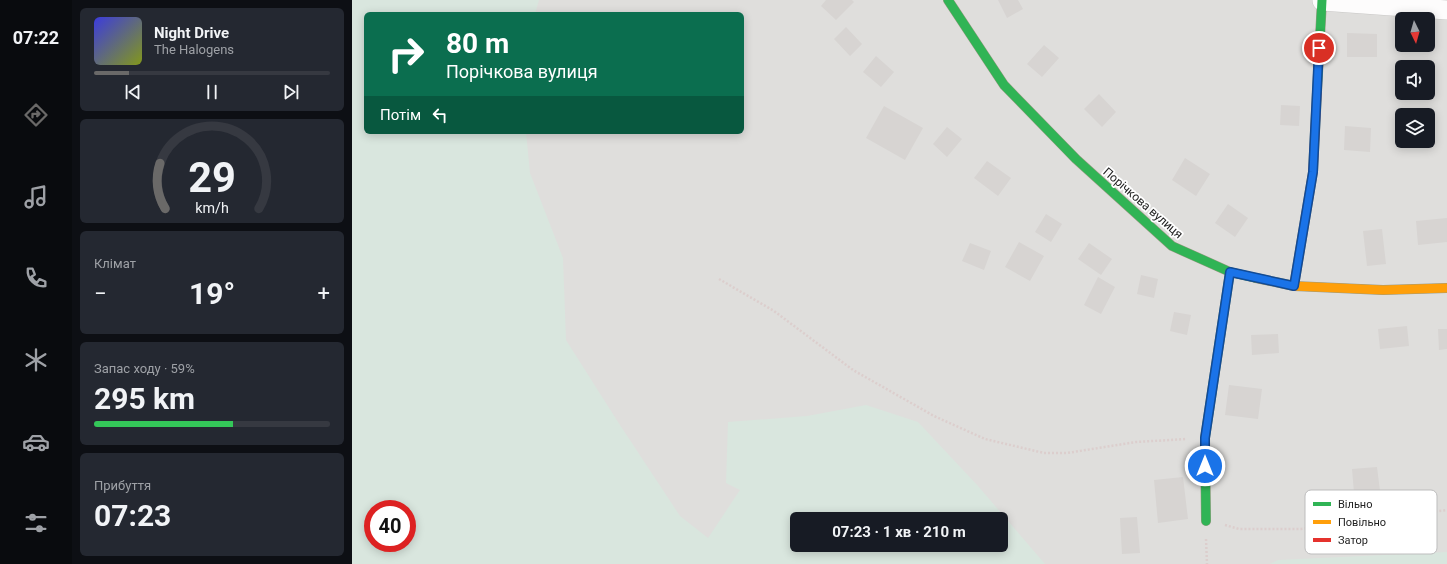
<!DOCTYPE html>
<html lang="uk">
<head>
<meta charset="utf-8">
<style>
	:root { --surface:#171b24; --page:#242831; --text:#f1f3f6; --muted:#9ea1a6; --line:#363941; --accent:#6a6968 }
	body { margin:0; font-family:Roboto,sans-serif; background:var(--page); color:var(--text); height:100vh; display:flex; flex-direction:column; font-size:15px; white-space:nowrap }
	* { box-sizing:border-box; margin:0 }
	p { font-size:13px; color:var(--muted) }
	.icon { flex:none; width:22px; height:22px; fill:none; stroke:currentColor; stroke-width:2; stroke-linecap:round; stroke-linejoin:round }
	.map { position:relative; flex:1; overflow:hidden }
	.sheet { display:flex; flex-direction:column; gap:8px; padding:8px; background:#0d0f14; width:280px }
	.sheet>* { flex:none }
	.top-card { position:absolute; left:12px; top:12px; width:380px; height:122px; border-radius:6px; box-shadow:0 2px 10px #0003; background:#0b6e4f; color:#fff; overflow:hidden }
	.needle { width:26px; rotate:175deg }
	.buttons { position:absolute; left:1043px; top:12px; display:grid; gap:8px }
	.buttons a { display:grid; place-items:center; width:40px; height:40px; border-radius:6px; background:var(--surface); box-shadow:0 2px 10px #0003; font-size:20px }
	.speed { position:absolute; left:12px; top:500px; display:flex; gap:8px; font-size:20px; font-weight:700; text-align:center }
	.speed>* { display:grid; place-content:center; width:52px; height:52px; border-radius:50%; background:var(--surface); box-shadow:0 2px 10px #0003; line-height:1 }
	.speed .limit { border:6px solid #d22; background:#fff; color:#111 }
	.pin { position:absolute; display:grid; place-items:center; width:34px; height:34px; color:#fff; margin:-17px; border:2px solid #fff; border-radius:50%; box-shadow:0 1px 4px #0007 }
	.me { position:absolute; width:44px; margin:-22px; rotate:0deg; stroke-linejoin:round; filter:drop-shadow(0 0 3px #0008) }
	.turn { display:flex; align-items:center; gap:14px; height:84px; padding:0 16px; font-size:18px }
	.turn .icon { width:52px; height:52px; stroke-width:2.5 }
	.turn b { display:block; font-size:28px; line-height:34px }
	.then { display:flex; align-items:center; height:38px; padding:0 16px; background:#0003; gap:8px; font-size:15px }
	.big { font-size:30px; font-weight:700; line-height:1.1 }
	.sheet .card { flex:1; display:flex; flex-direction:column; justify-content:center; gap:6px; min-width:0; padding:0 14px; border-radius:6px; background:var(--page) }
	.sheet .dial { align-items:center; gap:0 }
	.dial svg { height:104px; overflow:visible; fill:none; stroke:var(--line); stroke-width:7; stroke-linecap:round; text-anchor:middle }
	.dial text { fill:var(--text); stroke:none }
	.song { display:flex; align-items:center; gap:12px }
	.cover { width:48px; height:48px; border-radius:6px; background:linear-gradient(135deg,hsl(240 70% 55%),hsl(70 70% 35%)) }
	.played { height:4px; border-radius:2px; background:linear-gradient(90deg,var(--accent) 15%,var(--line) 15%) }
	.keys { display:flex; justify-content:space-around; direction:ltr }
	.heat { display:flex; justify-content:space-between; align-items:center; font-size:22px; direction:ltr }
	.charge { height:6px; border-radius:3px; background:linear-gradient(90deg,#34c759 59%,var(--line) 0) }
	.trip { position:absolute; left:438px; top:512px; width:218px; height:40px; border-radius:6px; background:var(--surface); box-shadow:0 2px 10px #0003; font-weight:700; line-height:40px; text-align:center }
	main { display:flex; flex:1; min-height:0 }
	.tab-bar { display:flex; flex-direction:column; width:72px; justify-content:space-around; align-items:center; background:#090b0e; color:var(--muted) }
	.tab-bar .icon { width:28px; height:28px }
	.tab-bar .current { color:var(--accent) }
	.tab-bar b { font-size:18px; color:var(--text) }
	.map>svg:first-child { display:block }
</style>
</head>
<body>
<main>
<nav class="tab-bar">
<b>07:22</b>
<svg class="icon current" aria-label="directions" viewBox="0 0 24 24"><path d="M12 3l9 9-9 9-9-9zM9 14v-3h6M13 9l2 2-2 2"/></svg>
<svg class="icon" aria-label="music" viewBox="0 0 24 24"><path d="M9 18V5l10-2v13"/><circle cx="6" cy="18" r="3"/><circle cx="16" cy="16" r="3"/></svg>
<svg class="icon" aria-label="phone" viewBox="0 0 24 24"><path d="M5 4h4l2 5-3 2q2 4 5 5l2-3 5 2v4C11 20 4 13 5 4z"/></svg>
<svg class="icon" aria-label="climate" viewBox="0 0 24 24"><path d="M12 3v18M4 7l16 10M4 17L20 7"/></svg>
<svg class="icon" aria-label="car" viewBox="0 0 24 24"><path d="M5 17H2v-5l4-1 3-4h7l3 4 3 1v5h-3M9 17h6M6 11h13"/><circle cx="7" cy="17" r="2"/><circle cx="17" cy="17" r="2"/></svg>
<svg class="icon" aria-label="filters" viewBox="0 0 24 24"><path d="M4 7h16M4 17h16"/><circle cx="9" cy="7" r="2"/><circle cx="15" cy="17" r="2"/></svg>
</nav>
<section class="sheet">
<div class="card">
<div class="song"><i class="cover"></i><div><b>Night Drive</b><p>The Halogens</p></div></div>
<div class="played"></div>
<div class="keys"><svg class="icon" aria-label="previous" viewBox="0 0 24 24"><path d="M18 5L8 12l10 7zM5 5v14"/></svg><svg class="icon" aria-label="pause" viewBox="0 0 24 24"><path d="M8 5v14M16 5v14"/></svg><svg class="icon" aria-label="next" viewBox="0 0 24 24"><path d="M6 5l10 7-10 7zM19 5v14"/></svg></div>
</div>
<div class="card dial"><svg viewBox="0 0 100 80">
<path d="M14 69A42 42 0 1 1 86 69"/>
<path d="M14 69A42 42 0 0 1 10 34" stroke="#6a6968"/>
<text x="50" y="56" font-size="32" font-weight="700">29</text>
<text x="50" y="72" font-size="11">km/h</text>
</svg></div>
<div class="card"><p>Клімат</p>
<div class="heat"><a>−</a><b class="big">19°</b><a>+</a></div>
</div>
<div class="card"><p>Запас ходу · 59%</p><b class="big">295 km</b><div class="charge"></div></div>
<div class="card"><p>Прибуття</p><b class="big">07:23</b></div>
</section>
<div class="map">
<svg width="1095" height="564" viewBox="0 0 1095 564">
	<rect width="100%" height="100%" fill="#f0eeeb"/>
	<!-- residential -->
	<path fill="#dfdedc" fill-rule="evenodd" d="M 0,0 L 1095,0 L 1095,564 L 0,564 ZM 14,14 L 390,14 L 390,132 L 14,132 ZM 1050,19 L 1076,19 L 1076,45 L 1050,45 ZM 1050,67 L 1076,67 L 1076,93 L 1050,93 ZM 1050,115 L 1076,115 L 1076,141 L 1050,141 ZM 21,509 L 55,509 L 55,543 L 21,543 ZM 445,519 L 649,519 L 649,545 L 445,545 Z"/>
	<!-- wetland -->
	<path fill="#d9e6de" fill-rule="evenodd" d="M 0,0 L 187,0 L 183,14 L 14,14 L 14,132 L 174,132 L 178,173 L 211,258 L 214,340 L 266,422 L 328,516 L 356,538 L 388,490 L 374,483 L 376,422 L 455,416 L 514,405 L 566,422 L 626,486 L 693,564 L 0,564 ZM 21,509 L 55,509 L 55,543 L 21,543 ZM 445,519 L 649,519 L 649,545 L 445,545 Z
		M 1095,552 L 1095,564 L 918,564 L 926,560 Z"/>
	<!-- building -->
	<path fill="#d7d4d2" d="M 474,0 L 500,0 L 502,2 L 484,20 L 469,6 Z
		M 646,0 L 666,0 L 671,9 L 655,18 Z
		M 494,27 L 510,44 L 498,56 L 482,39 Z
		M 995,33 L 1025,34 L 1025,57 L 995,57 Z
		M 692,45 L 707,58 L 690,77 L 675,64 Z
		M 524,56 L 542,72 L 529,87 L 511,72 Z
		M 747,94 L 764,112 L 750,127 L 732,109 Z
		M 929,105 L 948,106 L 947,126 L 928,125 Z
		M 532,106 L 571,128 L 553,160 L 514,138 Z
		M 993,126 L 1019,128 L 1018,152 L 992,150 Z
		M 595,127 L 610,139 L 595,157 L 581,144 Z
		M 833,158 L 858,174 L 844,196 L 820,180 Z
		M 635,161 L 659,178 L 646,196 L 622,178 Z
		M 876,204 L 896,218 L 883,237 L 863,223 Z
		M 694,214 L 710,224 L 699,242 L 683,232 Z
		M 1095,218 L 1095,242 L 1066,245 L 1064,221 Z
		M 1030,229 L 1034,264 L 1015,266 L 1011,231 Z
		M 667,242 L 692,256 L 678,281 L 653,267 Z
		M 618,243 L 639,251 L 632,270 L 610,261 Z
		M 737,243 L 760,259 L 749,275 L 726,259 Z
		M 789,275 L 806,279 L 802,298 L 785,294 Z
		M 746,277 L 763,287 L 749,314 L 732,305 Z
		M 822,312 L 839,315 L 835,335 L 818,331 Z
		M 1055,326 L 1057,346 L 1028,349 L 1026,329 Z
		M 1086,329 L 1095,329 L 1095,349 L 1087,350 Z
		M 926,334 L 927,353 L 900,355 L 899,335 Z
		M 877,385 L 910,389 L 906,419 L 873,415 Z
		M 1025,467 L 1028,491 L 1002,493 L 1000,469 Z
		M 831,477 L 836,519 L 806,523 L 802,480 Z
		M 785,517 L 788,553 L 770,554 L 768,518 Z"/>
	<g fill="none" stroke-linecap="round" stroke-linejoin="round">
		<!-- street casing -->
		<g stroke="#c9c8c7" stroke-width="20">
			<path id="street" d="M 970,1 L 1095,10"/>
		</g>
		<!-- fast casing -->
		<g stroke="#999a82" stroke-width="10">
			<path id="fast" d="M 596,0 L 652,85 L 724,159 L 820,246 L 878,272 L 904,278
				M 965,92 L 970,0
				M 854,521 L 853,438 L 878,272"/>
		</g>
		<!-- slow casing -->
		<g stroke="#999a82" stroke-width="10">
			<path id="slow" d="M 904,278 L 942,286 L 1031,290 L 1095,288"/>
		</g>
		<!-- jam casing -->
		<g stroke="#999a82" stroke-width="10">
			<path id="jam" d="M 942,286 L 961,172 L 965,92"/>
		</g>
		<!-- path -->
		<path stroke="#dccecd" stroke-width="2.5" stroke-dasharray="2 2" stroke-linecap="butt" d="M 367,279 L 422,311 L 501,370 L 582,416 L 633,439 L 692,453 L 715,453 L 784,442 L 835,439
			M 873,525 L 887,529 L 949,529 L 1095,510
			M 854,539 L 855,564"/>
		<!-- street -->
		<use href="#street" stroke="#fdfcfc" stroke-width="19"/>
		<!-- fast -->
		<use href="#fast" stroke="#30b455" stroke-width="9"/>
		<!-- slow -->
		<use href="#slow" stroke="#ff9f0a" stroke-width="9"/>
		<!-- jam -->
		<use href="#jam" stroke="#e5322d" stroke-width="9"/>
	</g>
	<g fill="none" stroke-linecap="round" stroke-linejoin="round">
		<!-- route casing -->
		<g stroke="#114b97" stroke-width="10">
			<path id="route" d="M 853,466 L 853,438 L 878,272 L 942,286 L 961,172 L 967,48"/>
		</g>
		<!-- route -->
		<use href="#route" stroke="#1a73e8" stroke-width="7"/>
	</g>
	<g text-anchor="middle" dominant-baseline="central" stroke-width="3.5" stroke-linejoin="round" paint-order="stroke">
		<!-- street labels -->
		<g font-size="12" fill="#222" stroke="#fff">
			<text transform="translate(791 203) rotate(41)">Порічкова вулиця</text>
		</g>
	</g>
	<!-- legend -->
	<rect x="953" y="490" width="132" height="64" rx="6" fill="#fff" stroke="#bdbdbd" stroke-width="1"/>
	<rect x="961" y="502" width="18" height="4" fill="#30b455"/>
	<rect x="961" y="520" width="18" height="4" fill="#ff9f0a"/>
	<rect x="961" y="538" width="18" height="4" fill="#e5322d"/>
	<g font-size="11" fill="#222">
		<text x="986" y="508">Вільно</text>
		<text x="986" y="526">Повільно</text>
		<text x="986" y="544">Затор</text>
	</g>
</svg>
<div class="buttons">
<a><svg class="needle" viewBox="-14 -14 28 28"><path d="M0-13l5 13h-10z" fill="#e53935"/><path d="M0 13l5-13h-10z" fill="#9ea1a6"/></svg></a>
<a><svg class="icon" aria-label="sound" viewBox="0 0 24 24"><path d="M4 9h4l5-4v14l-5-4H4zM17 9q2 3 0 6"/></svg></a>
<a><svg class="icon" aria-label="layers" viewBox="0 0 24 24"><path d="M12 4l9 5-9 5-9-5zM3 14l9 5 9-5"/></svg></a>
</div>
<div class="speed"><div class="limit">40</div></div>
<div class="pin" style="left:967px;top:48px;background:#d93025"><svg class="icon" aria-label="arrive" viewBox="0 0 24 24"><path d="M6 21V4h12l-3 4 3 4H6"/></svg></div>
<svg class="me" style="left:853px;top:466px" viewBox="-20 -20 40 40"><circle r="17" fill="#1a73e8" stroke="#fff" stroke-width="3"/><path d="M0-11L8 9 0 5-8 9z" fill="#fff"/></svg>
<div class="trip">07:23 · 1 хв · 210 m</div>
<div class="top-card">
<div class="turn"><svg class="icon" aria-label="right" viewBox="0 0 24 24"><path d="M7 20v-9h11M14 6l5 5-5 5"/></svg><div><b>80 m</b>Порічкова вулиця</div></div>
<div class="then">Потім<svg class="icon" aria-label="left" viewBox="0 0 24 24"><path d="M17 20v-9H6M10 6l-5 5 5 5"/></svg></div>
</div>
</div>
</main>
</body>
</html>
